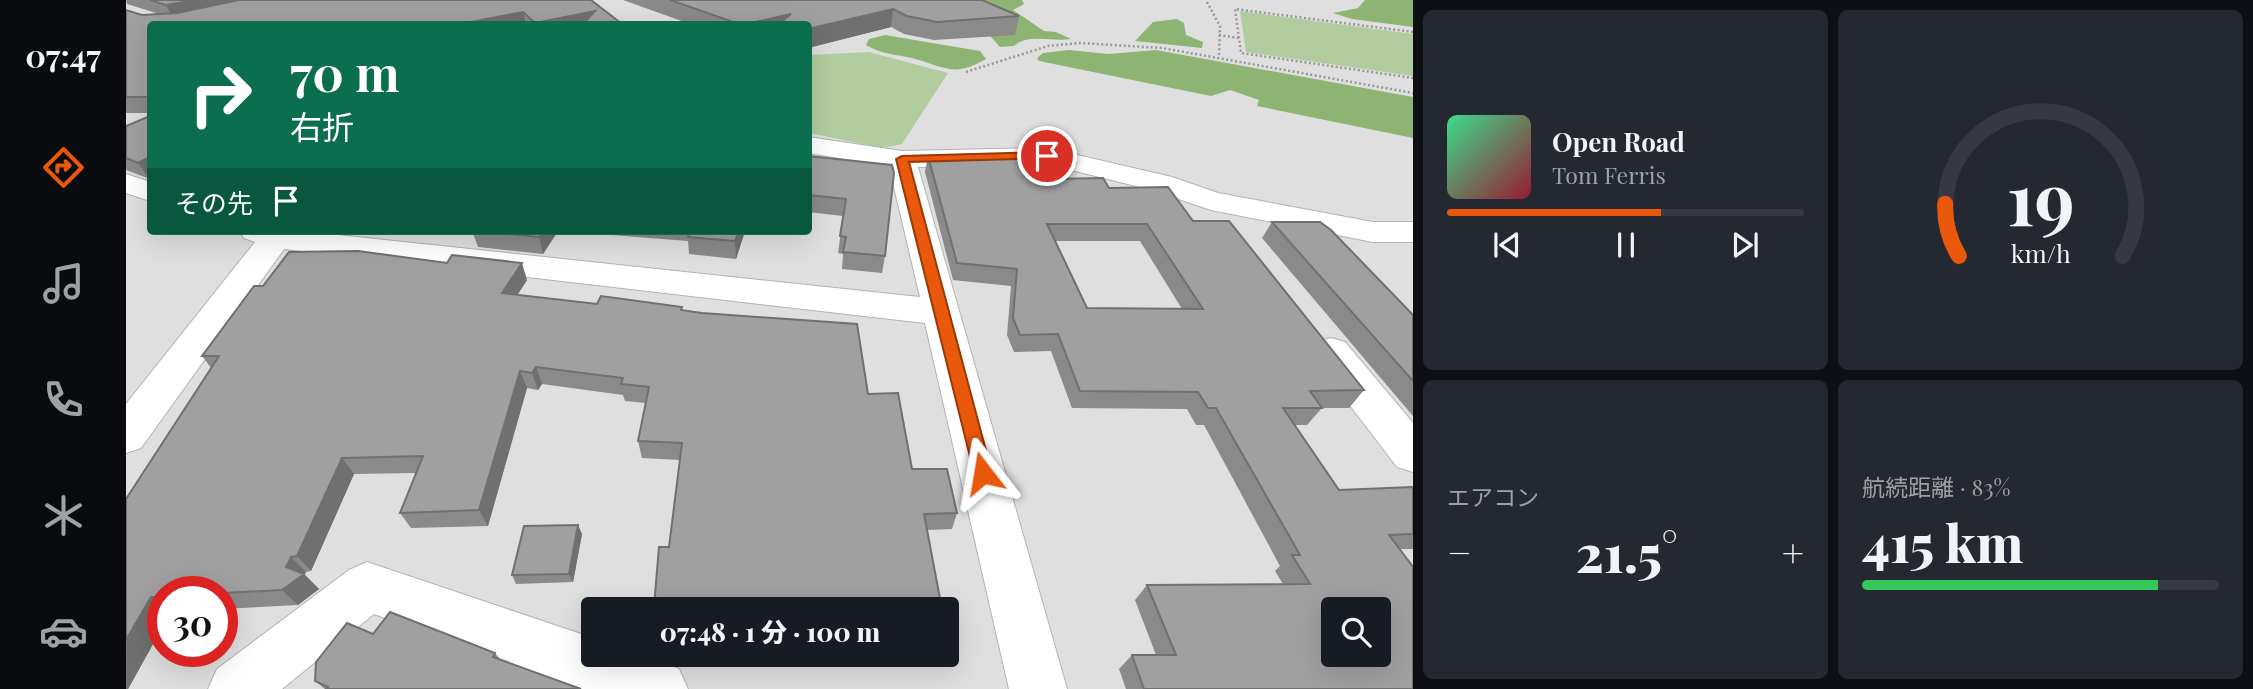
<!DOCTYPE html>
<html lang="ja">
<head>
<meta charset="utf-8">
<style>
	:root { --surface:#171b24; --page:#242831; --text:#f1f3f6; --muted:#9ea1a6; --line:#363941; --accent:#ea580c }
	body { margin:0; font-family:"Playfair Display","Noto Sans JP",serif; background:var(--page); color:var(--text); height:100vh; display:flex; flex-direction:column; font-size:26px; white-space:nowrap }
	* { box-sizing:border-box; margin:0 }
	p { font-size:23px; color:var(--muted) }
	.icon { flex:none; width:38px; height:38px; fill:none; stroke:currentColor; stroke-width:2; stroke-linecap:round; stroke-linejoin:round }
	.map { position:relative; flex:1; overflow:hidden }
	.side { display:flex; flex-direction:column; gap:10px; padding:10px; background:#0d0f14; width:840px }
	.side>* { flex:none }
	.top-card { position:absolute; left:21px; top:21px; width:665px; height:214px; border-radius:7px; box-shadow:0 7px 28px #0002; background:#0b6e4f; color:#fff; overflow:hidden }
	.buttons { position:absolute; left:1195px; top:597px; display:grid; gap:14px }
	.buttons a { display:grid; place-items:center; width:70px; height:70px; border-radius:7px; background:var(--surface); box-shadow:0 7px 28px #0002; font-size:35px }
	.speed { position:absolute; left:21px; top:576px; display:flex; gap:14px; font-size:35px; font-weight:700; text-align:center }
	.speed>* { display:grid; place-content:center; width:91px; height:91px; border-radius:50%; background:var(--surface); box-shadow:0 7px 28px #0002; line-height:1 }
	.speed .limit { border:10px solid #d22; background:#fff; color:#111 }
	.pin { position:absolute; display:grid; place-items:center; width:60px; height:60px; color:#fff; margin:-30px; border:4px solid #fff; border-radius:50%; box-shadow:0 2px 7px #0007 }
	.me { position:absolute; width:77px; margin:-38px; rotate:346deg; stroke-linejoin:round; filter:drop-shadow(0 0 5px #0008) }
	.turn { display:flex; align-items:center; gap:24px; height:147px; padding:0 28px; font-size:32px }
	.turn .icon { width:91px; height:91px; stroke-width:2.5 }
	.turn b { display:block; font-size:49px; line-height:60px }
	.then { display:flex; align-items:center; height:66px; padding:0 28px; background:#0003; gap:14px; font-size:26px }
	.big { font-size:52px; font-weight:800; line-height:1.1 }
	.side .widget { flex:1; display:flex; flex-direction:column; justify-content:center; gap:10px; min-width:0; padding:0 24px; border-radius:10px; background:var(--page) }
	.side .dial { align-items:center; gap:0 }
	.dial svg { height:182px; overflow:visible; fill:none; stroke:var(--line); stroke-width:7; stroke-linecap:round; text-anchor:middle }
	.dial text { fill:var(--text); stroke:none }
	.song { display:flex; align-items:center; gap:21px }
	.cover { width:84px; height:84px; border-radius:10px; background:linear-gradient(135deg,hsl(150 70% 55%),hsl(350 70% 35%)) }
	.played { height:7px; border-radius:4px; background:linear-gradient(90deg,var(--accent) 60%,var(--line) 60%) }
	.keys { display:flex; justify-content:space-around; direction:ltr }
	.heat { display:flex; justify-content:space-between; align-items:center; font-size:38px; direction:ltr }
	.charge { height:10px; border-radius:5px; background:linear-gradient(90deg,#34c759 83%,var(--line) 0) }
	.side .tiles { flex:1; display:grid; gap:10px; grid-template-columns:repeat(2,1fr) }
	.trip { position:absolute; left:455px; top:597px; width:378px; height:70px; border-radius:7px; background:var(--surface); box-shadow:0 7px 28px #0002; font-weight:800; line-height:70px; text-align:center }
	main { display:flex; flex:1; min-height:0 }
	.tabs { display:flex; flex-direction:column; width:126px; justify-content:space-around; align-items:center; background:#090b0e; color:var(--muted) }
	.tabs .icon { width:49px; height:49px }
	.tabs .selected { color:var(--accent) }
	.tabs b { font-size:32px; color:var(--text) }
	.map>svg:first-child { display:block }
</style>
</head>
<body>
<main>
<nav class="tabs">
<b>07:47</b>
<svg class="icon selected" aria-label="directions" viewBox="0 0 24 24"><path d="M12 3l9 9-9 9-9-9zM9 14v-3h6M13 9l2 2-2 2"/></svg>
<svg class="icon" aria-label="music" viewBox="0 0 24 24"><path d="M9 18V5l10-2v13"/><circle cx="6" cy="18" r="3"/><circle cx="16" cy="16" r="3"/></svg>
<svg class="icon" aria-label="phone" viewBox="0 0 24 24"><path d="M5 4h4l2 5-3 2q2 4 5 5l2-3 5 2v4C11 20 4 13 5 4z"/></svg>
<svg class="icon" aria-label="climate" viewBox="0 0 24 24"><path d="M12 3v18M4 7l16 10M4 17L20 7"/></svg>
<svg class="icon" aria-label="car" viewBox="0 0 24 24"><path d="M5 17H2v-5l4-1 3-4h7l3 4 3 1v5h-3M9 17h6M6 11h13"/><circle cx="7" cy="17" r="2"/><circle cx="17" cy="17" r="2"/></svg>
</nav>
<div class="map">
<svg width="1287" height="689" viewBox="0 0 1287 689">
	<rect width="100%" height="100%" fill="#dfdfe0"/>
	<!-- green -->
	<path fill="#b1cd9f" d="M 1114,11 L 1287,34 L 1287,76 L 1120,52 Z
		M 743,52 L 822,73 L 776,144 L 756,148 L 683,133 L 682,55 Z"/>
	<!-- forest -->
	<path fill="#8eb474" d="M 849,0 L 896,0 L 898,4 L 887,10 L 918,31 L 930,32 L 945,39 C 927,42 901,33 888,46 L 874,47 L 864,36 L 885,28 Z
		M 1239,0 L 1287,0 L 1287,27 L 1226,19 L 1207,13 L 1232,8 Z
		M 1051,19 L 1058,23 L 1060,35 L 1077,42 L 1076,48 L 1009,41 L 1027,22 Z
		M 759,35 L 854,51 L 860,59 C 831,76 821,69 793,60 C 774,54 759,56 740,45 L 743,39 Z
		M 943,50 L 982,54 L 1030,50 L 1287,97 L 1287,138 L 1131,106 L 1133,100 L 1104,90 L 1085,96 L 913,61 L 911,58 L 917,53 Z"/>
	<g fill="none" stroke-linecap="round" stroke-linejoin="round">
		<!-- street casing -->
		<g stroke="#b2b3b4" stroke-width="2">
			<path id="street" d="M 682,137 L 776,151 L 921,148 L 1046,177 L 1092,193 L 1247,222 L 1287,222 L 1287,242 L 1247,242 L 1085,210 L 1026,190 L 921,164 L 792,167 L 941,689 L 883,689 L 799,323 L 158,249 L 15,448 L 0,453 L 0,404 L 129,242 L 118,238 L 113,231 L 174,231 L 794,297 L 763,166 L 682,153 Z
				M 0,174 L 24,182 L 24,201 L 0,193 Z
				M 1205,338 L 1219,342 L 1287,423 L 1287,472 L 1271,467 L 1191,362 L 1186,352 L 1191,342 Z
				M 241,562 L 467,638 L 467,654 C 504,654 519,655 553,669 L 562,689 L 454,689 L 248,614 L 156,689 L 82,689 L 91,669 L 223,570 Z"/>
		</g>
		<!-- path -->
		<path stroke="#989899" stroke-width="2.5" stroke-dasharray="2 2.5" stroke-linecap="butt" d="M 1081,2 L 1094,26 L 1093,57
			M 1287,32 L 1109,9 L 1115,53 L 1287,78
			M 1093,35 L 1113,38
			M 840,72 L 922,46 L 954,43 L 1036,48 L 1287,93"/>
		<!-- street -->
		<use href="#street" fill="#fff" fill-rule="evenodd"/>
	</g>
	<!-- wall -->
	<path fill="#8a8a8a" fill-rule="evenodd" d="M 0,0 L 465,0 L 496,24 L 24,24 L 24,113 L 0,113 L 0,10 L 16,15 L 33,14 L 1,4 Z
		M 497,0 L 856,0 L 893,16 L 889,35 L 808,40 L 778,34 L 765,27 L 682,48 L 682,24 L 564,24 Z
		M 0,126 L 24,179 L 0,170 Z
		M 682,156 L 766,165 L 759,256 L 756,273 L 716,269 L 717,254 L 712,253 L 717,216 L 682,212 Z
		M 802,156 L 923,179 L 983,188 L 1067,221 L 1238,390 L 1223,408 L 1196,408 L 1181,425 L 1169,425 L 1213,490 L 1287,487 L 1287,549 L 1274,549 L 1287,689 L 1000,689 L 993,669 L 1006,655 L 1030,655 L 1009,600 L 1021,585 L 1157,584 L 1149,571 L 1154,566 L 1078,425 L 1070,425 L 1061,409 L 946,408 L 925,351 L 888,352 L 881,335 L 885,286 L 827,280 L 799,172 ZM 929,241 L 1014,241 L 1056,309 L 961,308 Z
		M 1146,222 L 1287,315 L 1287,416 L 1136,238 Z
		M 346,231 L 432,231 L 417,254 L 352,247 Z
		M 435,231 L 619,231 L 610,259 L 563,254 L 562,241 Z
		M 401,280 L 391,295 L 471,304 L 556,310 L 742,394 L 786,469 L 831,513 L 826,529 L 801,530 L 816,609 L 529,609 L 528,606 L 543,547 L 554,460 L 516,458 L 512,441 L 520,403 L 499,401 L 497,395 L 416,384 L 412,390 L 401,388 L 362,526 L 285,528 L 274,513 L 290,473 L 228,474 L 185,571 L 180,572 L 178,574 L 193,589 L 172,605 L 96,609 L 96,592 L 37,592 L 37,626 L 2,689 L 0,689 L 85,368 L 76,356 Z
		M 456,534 L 447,582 L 390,584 L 386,575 Z
		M 247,634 L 369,653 L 374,659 L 455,689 L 199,689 L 189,681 Z"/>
	<!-- shaded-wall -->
	<path fill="#717070" d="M 68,0 L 146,0 L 48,19 L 40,5 Z
		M 767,9 L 765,27 L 682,48 L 682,29 Z
		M 469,11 L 471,24 L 410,24 L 409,23 Z
		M 397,12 L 400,24 L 334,24 Z
		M 665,14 L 665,24 L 620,24 Z
		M 24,157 L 24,179 L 12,163 Z
		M 417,231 L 432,231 L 417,254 L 413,237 Z
		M 613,231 L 619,231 L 610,259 L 609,241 Z
		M 396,263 L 401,280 L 382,310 L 376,293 Z
		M 410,367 L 416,384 L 412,390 L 406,373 Z
		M 394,371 L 401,388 L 362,526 L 353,510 Z
		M 216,458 L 228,474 L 185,571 L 171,556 Z
		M 452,525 L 456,534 L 447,582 L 443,574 Z
		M 165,557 L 180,572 L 178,574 L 193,589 L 172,605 L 156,590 L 160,567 Z
		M 25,597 L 37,606 L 37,626 L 2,689 L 0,689 L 0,640 Z"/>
	<!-- building -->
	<path fill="#a1a0a0" stroke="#717070" stroke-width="2" fill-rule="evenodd" d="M 24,0 L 68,0 L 40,5 Z
		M 113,0 L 465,0 L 496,24 L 457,24 L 469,11 L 409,23 L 397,12 L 334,24 L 24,24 L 24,97 L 0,97 L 0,10 L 16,15 L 51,13 Z
		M 544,0 L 856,0 L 893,16 L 811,22 L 781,16 L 767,9 L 682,29 L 682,24 L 653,24 L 665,14 L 620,24 L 613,24 Z
		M 24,116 L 24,157 L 12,163 L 0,158 L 0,126 Z
		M 682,156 L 766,165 L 768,173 L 759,256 L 717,252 L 720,237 L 714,236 L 720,199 L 682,195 Z
		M 802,156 L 912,158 L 923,179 L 977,178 L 983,188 L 1042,187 L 1067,221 L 1103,221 L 1238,390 L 1184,391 L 1196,408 L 1157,408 L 1213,490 L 1287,487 L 1287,534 L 1263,535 L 1287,567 L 1287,689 L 1018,689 L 1006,655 L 1050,655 L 1021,585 L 1184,584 L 1166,555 L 1174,555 L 1090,408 L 1082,408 L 1072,392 L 954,391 L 932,334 L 894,335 L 887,318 L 891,269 L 831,263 ZM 921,224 L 1021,224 L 1077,309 L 961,308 ZM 1208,609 L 1253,609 L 1253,654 L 1208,654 Z
		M 1146,222 L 1194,222 L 1205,230 L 1287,315 L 1287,381 Z
		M 355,231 L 417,231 L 413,237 Z
		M 564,231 L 613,231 L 609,241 L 562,237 Z
		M 232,251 L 321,263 L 326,255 L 396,263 L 376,293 L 471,304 L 475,296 L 556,307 L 555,310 L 576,313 L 731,324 L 742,394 L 772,393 L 786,469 L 821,469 L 831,513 L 798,514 L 816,609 L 661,609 L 660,603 L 528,606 L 533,547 L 543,547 L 556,443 L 512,441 L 523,387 L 495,384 L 497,378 L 410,367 L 406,373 L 394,371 L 353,510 L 274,513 L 297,456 L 216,458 L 171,556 L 165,557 L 160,567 L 178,574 L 156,590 L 96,593 L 96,592 L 37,592 L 37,597 L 25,597 L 0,640 L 0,499 L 93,356 L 76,356 L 128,286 L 137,286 L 163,252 Z
		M 452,525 L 443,574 L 386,575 L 398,526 Z
		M 264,612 L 369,653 L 367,657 L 455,689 L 200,689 L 202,687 L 189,681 L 190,662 L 221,623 L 247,634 Z"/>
	<!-- route -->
	<path fill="#ea580c" stroke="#983908" stroke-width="2" d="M 921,152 L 925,153 L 925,158 L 783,162 L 866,473 L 864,479 L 850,479 L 848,473 L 770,159 L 776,156 Z"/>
</svg>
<div class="buttons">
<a><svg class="icon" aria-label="search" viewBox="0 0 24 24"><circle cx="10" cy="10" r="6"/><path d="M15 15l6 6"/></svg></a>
</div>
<div class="speed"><div class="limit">30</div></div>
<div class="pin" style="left:921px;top:156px;background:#d93025"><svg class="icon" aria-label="arrive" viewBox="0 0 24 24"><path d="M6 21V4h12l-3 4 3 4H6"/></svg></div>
<svg class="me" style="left:857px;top:473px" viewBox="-20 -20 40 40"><path d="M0-17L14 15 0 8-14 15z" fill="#ea580c" stroke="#fff" stroke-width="4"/></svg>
<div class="trip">07:48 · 1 分 · 100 m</div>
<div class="top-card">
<div class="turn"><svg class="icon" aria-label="right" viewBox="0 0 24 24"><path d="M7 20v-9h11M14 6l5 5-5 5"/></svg><div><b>70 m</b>右折</div></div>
<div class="then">その先<svg class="icon" aria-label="arrive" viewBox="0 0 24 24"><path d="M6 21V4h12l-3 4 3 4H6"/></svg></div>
</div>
</div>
<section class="side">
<div class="tiles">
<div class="widget">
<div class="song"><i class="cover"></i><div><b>Open Road</b><p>Tom Ferris</p></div></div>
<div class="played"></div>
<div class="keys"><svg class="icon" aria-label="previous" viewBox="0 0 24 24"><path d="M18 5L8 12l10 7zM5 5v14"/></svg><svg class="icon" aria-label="pause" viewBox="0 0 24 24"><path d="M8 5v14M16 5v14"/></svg><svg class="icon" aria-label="next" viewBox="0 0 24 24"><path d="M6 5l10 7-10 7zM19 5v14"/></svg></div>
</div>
<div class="widget dial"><svg viewBox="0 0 100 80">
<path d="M14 69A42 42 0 1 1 86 69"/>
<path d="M14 69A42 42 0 0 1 8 46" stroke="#ea580c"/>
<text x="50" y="56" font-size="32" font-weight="700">19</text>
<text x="50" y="72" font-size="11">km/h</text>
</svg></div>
<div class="widget"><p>エアコン</p>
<div class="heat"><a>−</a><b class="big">21.5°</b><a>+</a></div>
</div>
<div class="widget"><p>航続距離 · 83%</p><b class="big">415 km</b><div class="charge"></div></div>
</div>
</section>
</main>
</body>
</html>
